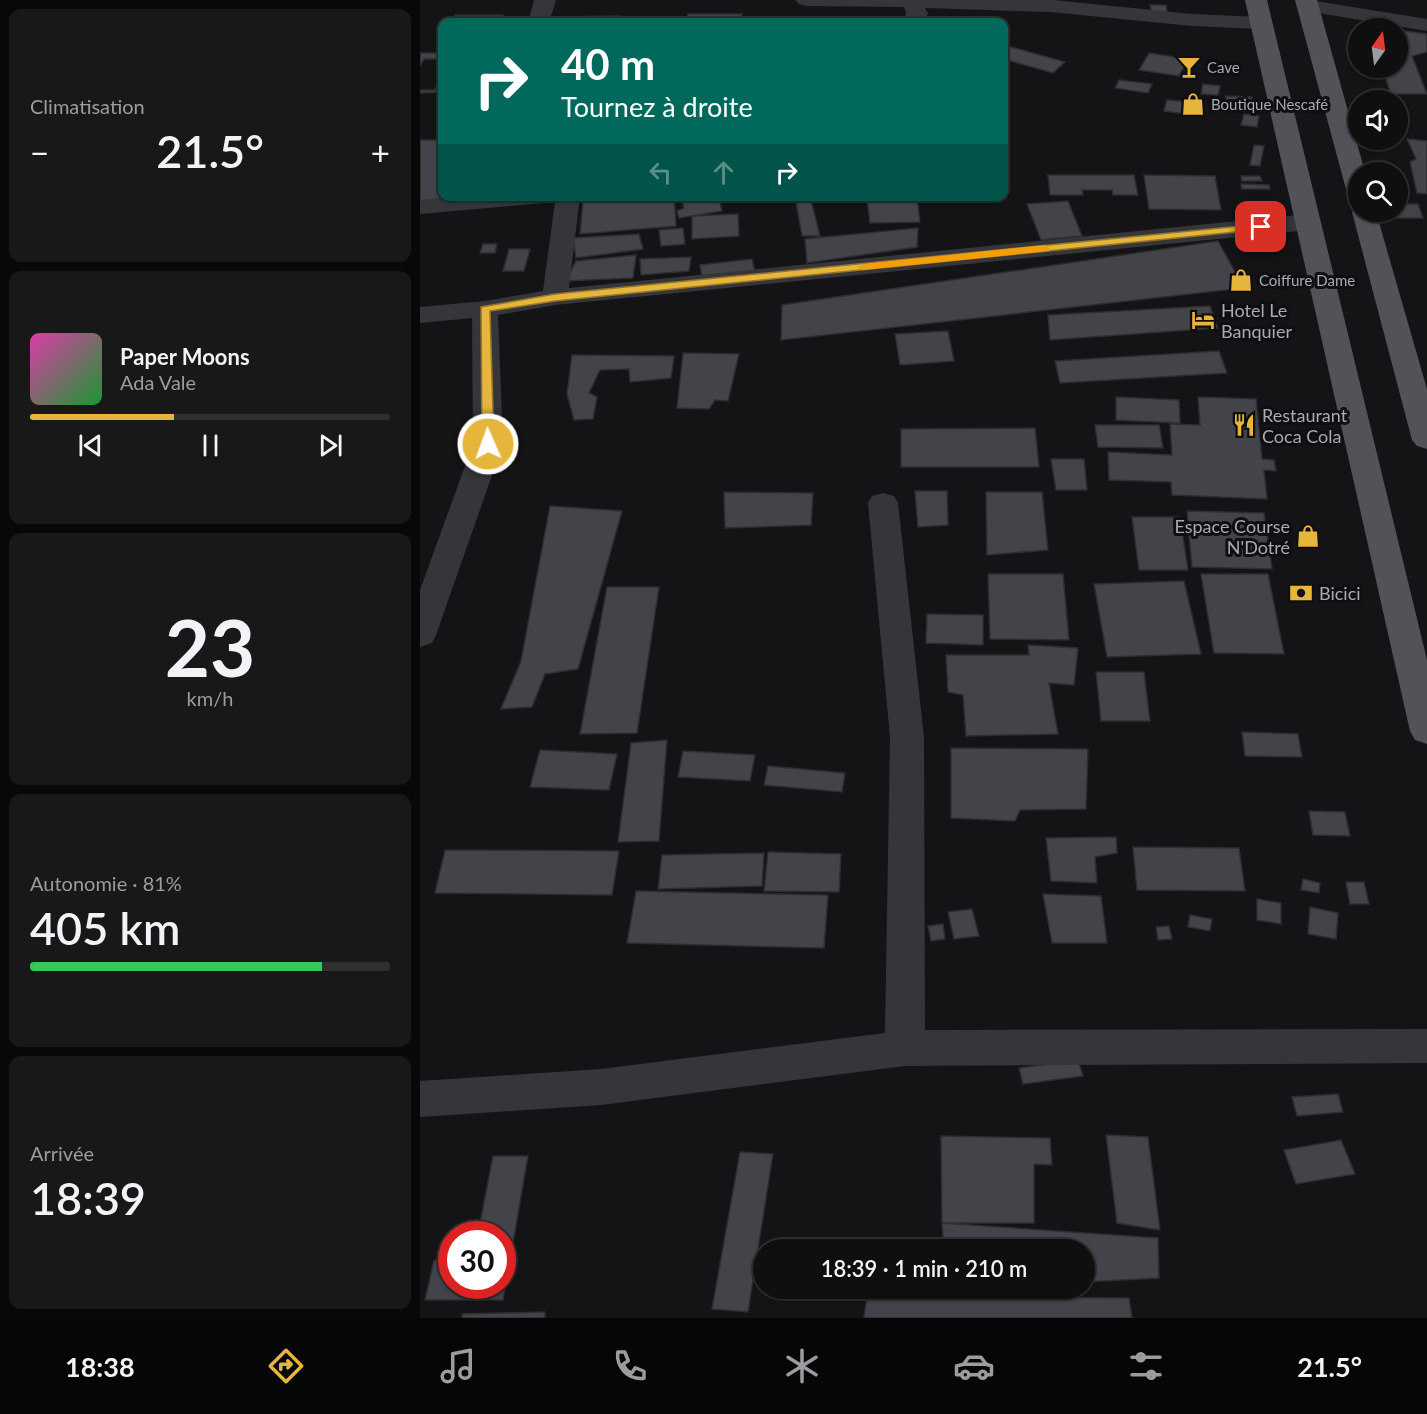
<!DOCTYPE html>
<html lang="fr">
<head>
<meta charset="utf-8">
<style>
	:root { --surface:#0f0f10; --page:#181819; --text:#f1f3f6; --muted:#9b9c9f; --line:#2f2f30; --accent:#e6b53c }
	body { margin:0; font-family:Lato,sans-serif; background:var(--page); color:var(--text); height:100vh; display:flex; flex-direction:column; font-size:22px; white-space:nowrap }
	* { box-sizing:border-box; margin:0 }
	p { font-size:20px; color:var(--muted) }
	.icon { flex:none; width:33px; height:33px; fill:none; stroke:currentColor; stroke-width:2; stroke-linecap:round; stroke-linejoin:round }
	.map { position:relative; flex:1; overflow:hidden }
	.sheet { display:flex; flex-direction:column; gap:9px; padding:9px; background:#080809; width:420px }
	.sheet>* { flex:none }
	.top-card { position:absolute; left:18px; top:18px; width:570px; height:183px; border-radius:12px; box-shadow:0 2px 4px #0004,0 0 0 2px var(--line); background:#00695c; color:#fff; overflow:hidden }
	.needle { width:39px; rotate:14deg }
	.tools { position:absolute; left:928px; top:18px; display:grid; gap:12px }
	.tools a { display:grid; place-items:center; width:60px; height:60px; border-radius:50%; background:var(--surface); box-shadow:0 2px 4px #0004,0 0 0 2px var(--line); font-size:30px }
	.speed { position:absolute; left:18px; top:1221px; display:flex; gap:12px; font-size:30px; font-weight:700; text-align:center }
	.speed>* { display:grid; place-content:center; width:78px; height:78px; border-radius:50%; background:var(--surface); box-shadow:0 2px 4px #0004,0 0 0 2px var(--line); line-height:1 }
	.speed .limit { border:9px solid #d22; background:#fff; color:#111 }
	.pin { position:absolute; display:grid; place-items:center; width:51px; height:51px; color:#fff; margin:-26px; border-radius:12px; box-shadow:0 3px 9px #0006 }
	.me { position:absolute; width:66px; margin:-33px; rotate:358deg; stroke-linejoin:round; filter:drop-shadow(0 0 4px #0008) }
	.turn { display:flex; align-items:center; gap:21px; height:126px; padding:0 24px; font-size:27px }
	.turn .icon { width:78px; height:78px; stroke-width:2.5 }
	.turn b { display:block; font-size:42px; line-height:51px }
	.lanes { display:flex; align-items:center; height:57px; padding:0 24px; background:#0003; justify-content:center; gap:30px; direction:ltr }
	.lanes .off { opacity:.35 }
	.big { font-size:45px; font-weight:600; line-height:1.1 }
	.sheet .widget { flex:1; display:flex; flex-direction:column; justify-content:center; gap:9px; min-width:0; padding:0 21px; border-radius:12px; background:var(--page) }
	.sheet .dial { align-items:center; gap:0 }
	.dial b { font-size:78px; line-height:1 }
	.song { display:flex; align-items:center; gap:18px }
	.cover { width:72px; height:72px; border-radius:9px; background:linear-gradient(135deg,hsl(320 70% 55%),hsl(130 70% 35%)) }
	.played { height:6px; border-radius:3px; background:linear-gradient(90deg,var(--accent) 40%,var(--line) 40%) }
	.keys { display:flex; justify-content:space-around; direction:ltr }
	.heat { display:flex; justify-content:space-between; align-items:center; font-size:33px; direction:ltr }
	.charge { height:9px; border-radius:4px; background:linear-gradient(90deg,#34c759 81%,var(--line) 0) }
	.trip { position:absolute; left:333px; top:1239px; width:342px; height:60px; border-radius:30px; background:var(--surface); box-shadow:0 2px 4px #0004,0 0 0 2px var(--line); font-weight:600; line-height:60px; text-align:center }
	.tab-bar { display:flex; height:96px; justify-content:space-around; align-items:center; background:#060606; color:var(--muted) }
	.tab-bar .icon { width:42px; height:42px }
	.tab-bar .current { color:var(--accent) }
	.tab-bar b { font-size:27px; color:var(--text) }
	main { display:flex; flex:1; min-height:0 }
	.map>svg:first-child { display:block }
</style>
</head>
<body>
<main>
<section class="sheet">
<div class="widget"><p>Climatisation</p>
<div class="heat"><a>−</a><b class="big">21.5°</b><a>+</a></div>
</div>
<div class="widget">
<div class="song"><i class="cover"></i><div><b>Paper Moons</b><p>Ada Vale</p></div></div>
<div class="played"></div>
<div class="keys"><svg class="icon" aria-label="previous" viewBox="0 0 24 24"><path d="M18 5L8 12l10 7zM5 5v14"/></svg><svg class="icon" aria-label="pause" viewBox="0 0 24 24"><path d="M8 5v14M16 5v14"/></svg><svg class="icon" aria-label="next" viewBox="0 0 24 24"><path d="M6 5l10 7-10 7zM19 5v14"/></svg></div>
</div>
<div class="widget dial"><b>23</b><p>km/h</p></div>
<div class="widget"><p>Autonomie · 81%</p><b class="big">405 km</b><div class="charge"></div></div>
<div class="widget"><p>Arrivée</p><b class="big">18:39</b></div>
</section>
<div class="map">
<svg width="1007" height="1318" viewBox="0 0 1007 1318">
	<rect width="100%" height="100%" fill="#141416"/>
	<!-- building -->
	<path fill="#434449" stroke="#2e2e32" stroke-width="1.5" d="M 730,5 L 746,5 L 747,13 L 732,13 Z
		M 268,14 L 322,14 L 320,22 L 267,22 Z
		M 35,15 L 83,15 L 80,22 L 33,22 Z
		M 199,16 L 198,22 L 133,22 L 134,17 Z
		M 978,30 L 1007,34 L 1007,52 L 992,56 L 1007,94 L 971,94 L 962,68 L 978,68 Z
		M 584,45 L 645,62 L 633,73 L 584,59 Z
		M 0,53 L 22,53 L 22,59 L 4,59 L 0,66 Z
		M 729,53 L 768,59 L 759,76 L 719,70 Z
		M 22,69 L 22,92 L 0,93 L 0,90 L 15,90 Z
		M 699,80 L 732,84 L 728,93 L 695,88 Z
		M 783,84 L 800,86 L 798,95 L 781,94 Z
		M 806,96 L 832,97 L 833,107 L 806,106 Z
		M 747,100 L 770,102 L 767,114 L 744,111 Z
		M 824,114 L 839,116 L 837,127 L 821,125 Z
		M 987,139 L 1007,141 L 1007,194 L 997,193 L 990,162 L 996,159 Z
		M 0,140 L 22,140 L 22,196 L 27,196 L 25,201 L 0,201 Z
		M 834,145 L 844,146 L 840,166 L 830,165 Z
		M 628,175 L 714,175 L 718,195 L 693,195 L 692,190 L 662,190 L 663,195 L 630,195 Z
		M 724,175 L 795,176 L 801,210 L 729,209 Z
		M 821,176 L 840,176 L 842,181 L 822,181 Z
		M 821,184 L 849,185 L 850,189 L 822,189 Z
		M 225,196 L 254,196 L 256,226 L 160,234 L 163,202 Z
		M 260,196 L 315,196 L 316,200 L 300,203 L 302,211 L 259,218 L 257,211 L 264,208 Z
		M 375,196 L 402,196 L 403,199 L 391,200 L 400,236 L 382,236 Z
		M 497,198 L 500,222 L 450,223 L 447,199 Z
		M 648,201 L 662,236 L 621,240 L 607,204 Z
		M 978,204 L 998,204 L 1003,218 L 977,218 L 974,212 L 978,212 Z
		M 318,214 L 319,236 L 272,239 L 272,216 Z
		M 263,228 L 265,244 L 241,246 L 239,230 Z
		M 498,228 L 497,247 L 387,263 L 385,239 Z
		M 219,234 L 223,249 L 156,258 L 153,238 Z
		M 798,241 L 824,288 L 361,340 L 362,305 Z
		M 63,244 L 77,244 L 75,253 L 60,253 Z
		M 89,249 L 110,249 L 104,271 L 83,271 Z
		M 216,255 L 213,278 L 146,281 L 156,261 Z
		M 271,257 L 269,271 L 221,275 L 220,259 Z
		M 332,259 L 335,272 L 282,277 L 280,265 Z
		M 790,306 L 798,328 L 630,340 L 628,315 Z
		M 528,331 L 534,361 L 480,365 L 475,334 Z
		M 799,351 L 807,373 L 640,383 L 635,361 Z
		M 263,353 L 319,354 L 308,401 L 295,400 L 289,409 L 257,408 Z
		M 152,355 L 254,356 L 251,378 L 210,382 L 209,369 L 180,370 L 169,393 L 177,397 L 173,419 L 154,420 L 147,394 Z
		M 696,397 L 759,400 L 760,423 L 696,420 Z
		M 778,397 L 836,399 L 842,459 L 854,460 L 856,471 L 844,470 L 847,499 L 752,495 L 751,482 L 689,480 L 688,452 L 752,455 L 750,424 L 780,425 Z
		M 675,425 L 739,425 L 743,448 L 678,447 Z
		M 615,428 L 619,467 L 481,467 L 481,429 Z
		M 631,459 L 664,459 L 667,490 L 636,490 Z
		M 495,491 L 527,491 L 528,525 L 498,527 Z
		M 304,492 L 393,493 L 391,525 L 305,528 Z
		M 566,492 L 622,492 L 628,550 L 567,555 Z
		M 130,506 L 202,511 L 158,669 L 125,674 L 112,707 L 81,709 L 101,661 Z
		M 767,511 L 844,513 L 852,569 L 772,567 Z
		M 712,517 L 760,517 L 768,570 L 719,570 Z
		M 568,574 L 643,574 L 649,640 L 570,639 Z
		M 781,574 L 848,574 L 864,654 L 794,653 Z
		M 764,581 L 781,654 L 687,657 L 674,584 Z
		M 187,587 L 239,587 L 217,733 L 160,734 Z
		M 507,614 L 563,615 L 563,645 L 506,643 Z
		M 608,645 L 658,648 L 654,685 L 629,683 L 638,734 L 546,736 L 543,695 L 528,692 L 526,655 L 609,655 Z
		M 676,672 L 724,672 L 730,721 L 681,721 Z
		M 822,732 L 878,734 L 882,757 L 825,756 Z
		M 247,740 L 239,841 L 198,842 L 211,743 Z
		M 531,748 L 668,749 L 666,809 L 600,810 L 595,821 L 531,818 Z
		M 120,750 L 197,754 L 189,790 L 110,787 Z
		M 263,751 L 335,755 L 330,781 L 258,777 Z
		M 348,766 L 425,773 L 422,792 L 344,785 Z
		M 889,811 L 925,812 L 930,836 L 893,835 Z
		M 696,837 L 697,853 L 675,857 L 677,883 L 631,881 L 626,838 Z
		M 713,847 L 819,848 L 825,891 L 717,890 Z
		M 25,850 L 199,851 L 192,895 L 15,893 Z
		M 348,852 L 421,854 L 419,892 L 344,891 Z
		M 344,853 L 342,886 L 238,889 L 242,855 Z
		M 883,879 L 900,883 L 899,893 L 881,890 Z
		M 926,882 L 944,882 L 949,904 L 930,904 Z
		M 216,891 L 408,895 L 404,948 L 207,943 Z
		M 623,894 L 681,896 L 687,943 L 632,943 Z
		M 837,899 L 861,903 L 861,924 L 837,920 Z
		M 890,907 L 918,913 L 916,939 L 888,934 Z
		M 552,909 L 559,936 L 534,939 L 528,912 Z
		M 770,915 L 792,919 L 790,931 L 768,927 Z
		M 523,924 L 525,939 L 511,941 L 508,926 Z
		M 749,926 L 752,939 L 738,940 L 736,927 Z
		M 658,1060 L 663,1076 L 603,1084 L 599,1068 Z
		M 918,1094 L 923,1112 L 877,1116 L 872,1097 Z
		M 686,1135 L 728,1137 L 740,1230 L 697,1223 Z
		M 521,1136 L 630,1138 L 632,1165 L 614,1164 L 614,1223 L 522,1223 Z
		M 921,1140 L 935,1174 L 876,1184 L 864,1150 Z
		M 320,1152 L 353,1154 L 328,1312 L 292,1309 Z
		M 73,1156 L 108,1156 L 83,1300 L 5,1300 L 14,1260 L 32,1260 L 32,1286 L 82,1286 L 82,1234 L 58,1234 Z
		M 522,1223 L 738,1238 L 739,1278 L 664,1282 L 664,1250 L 524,1250 Z
		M 447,1296 L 709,1298 L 712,1318 L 444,1318 Z
		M 125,1312 L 125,1318 L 42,1318 L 42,1314 Z"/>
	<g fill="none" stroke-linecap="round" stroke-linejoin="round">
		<!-- minor -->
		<path fill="#35363a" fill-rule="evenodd" d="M 114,0 L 136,0 L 129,22 L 108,22 Z
			M 375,0 L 633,0 L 772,14 L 841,17 L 849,18 L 852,23 L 849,28 L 841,29 L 772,26 L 630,12 L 505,8 L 508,13 L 504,22 L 484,22 L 486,13 L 484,7 L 386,6 L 379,4 Z
			M 889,0 L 1007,19 L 1007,31 L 880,10 L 876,6 L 880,2 Z
			M 36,196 L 160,196 L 149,288 L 888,214 L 897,217 L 901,222 L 897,227 L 888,230 L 135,305 L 78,315 L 83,444 L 16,635 L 12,643 L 0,647 L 0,590 L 53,444 L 52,318 L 0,323 L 0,307 L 65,301 L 123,291 L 135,202 L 0,214 L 0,200 Z
			M 463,493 L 474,496 L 478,503 L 504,737 L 505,1030 L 1007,1029 L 1007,1063 L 485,1066 L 181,1105 L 0,1117 L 0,1081 L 181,1069 L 465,1033 L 470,737 L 448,503 L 452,496 Z"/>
		<!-- major -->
		<path fill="#525359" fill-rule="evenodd" d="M 825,0 L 847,0 L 1007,660 L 1007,744 L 995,740 L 990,731 Z
			M 875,0 L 897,0 L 945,172 L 939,172 L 939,200 L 930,198 L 927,193 Z
			M 939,206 L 939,212 L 956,212 L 1007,389 L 1007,449 L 997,446 L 992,440 L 932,212 Z"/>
	</g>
	<!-- route -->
	<path fill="#e6b53c" stroke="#967627" stroke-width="1.5" d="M 841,224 L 845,225 L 845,229 L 135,301 L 70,311 L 74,444 L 68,448 L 62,444 L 61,307 L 135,294 Z"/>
	<!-- slow -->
	<path fill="#f59e0b" d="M 625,245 L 630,249 L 629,251 L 443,270 L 437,267 L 443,264 Z"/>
	<!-- icons -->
	<defs>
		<g id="bar-bare" transform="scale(1.8)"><path d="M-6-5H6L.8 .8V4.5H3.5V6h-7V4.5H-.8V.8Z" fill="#e6b53c" stroke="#0f0f11" stroke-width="2.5" paint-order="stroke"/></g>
		<g id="shop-bare" transform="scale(1.8)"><path d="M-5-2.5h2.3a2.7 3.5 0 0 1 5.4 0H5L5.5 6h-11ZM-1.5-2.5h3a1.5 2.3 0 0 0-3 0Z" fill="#e6b53c" stroke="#0f0f11" stroke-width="2.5" paint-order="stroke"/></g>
		<g id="hotel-bare" transform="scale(1.8)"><path d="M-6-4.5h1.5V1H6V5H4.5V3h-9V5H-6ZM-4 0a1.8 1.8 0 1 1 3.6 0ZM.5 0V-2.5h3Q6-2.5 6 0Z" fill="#e6b53c" stroke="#0f0f11" stroke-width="2.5" paint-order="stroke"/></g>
		<g id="restaurant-bare" transform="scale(1.8)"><path d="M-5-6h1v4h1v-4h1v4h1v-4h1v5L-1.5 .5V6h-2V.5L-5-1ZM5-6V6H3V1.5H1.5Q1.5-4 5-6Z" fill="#e6b53c" stroke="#0f0f11" stroke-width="2.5" paint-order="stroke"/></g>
		<g id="bank-bare" transform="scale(1.8)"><path d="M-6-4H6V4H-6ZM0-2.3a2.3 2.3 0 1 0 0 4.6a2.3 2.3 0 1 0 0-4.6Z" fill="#e6b53c" stroke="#0f0f11" stroke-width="2.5" paint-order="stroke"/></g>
	</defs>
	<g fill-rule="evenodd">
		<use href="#bar-bare" x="769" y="67"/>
		<use href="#shop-bare" x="773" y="104"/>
		<use href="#shop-bare" x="821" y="280"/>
		<use href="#hotel-bare" x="783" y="320"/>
		<use href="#restaurant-bare" x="824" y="425"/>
		<use href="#shop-bare" x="888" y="536"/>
		<use href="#bank-bare" x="881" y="593"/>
	</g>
	<g text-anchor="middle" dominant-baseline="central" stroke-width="6" stroke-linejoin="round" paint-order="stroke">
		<!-- far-poi labels -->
		<g font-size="15" fill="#a7aab5" stroke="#0f0f11" text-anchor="start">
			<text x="787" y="67">Cave</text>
			<text x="791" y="104">Boutique Nescafé</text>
			<text x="839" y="280">Coiffure Dame</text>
		</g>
		<!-- poi labels -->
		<g font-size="18" fill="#a7aab5" stroke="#0f0f11" text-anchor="start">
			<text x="801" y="310">Hotel Le<tspan x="801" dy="21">Banquier</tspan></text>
			<text x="842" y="415">Restaurant<tspan x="842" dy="21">Coca Cola</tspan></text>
			<text x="870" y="526" text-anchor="end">Espace Course<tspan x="870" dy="21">N'Dotré</tspan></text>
			<text x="899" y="593">Bicici</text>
		</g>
	</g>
</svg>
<div class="tools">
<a><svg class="needle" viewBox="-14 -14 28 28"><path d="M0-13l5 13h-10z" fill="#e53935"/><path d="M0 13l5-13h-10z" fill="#9b9c9f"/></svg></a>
<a><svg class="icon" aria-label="sound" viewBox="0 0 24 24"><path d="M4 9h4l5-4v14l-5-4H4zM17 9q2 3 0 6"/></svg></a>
<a><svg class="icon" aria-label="search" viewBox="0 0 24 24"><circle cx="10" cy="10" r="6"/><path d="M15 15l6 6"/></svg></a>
</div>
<div class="speed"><div class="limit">30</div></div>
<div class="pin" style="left:841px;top:227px;background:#d93025"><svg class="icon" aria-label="arrive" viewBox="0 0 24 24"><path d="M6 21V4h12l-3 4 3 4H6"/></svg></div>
<svg class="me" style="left:68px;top:444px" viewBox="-20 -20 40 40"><circle r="17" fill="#e6b53c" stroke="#fff" stroke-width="3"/><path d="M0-11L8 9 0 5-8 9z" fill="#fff"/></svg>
<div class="trip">18:39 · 1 min · 210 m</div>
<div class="top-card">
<div class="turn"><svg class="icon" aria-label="right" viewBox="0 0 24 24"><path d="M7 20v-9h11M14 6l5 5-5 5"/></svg><div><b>40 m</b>Tournez à droite</div></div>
<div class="lanes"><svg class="icon off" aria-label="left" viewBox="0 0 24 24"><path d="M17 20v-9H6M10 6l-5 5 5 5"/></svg><svg class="icon off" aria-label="ahead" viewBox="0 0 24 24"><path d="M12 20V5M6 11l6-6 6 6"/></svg><svg class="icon" aria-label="right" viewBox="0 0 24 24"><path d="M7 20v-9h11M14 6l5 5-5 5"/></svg></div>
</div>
</div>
</main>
<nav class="tab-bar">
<b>18:38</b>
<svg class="icon current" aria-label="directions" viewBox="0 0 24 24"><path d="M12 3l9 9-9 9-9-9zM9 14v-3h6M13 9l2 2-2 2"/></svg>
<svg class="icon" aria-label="music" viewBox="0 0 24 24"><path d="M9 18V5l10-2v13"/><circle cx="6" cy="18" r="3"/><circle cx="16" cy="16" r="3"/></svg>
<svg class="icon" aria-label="phone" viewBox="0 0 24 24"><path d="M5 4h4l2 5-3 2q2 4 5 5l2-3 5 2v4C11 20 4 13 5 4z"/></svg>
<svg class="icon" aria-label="climate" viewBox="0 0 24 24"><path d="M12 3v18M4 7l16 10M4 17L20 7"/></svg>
<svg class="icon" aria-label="car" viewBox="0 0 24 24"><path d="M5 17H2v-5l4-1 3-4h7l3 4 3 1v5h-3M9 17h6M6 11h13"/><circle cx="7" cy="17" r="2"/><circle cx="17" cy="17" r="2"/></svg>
<svg class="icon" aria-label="filters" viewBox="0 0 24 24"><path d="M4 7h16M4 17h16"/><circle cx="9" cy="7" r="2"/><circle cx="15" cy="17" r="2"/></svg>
<b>21.5°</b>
</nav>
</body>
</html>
